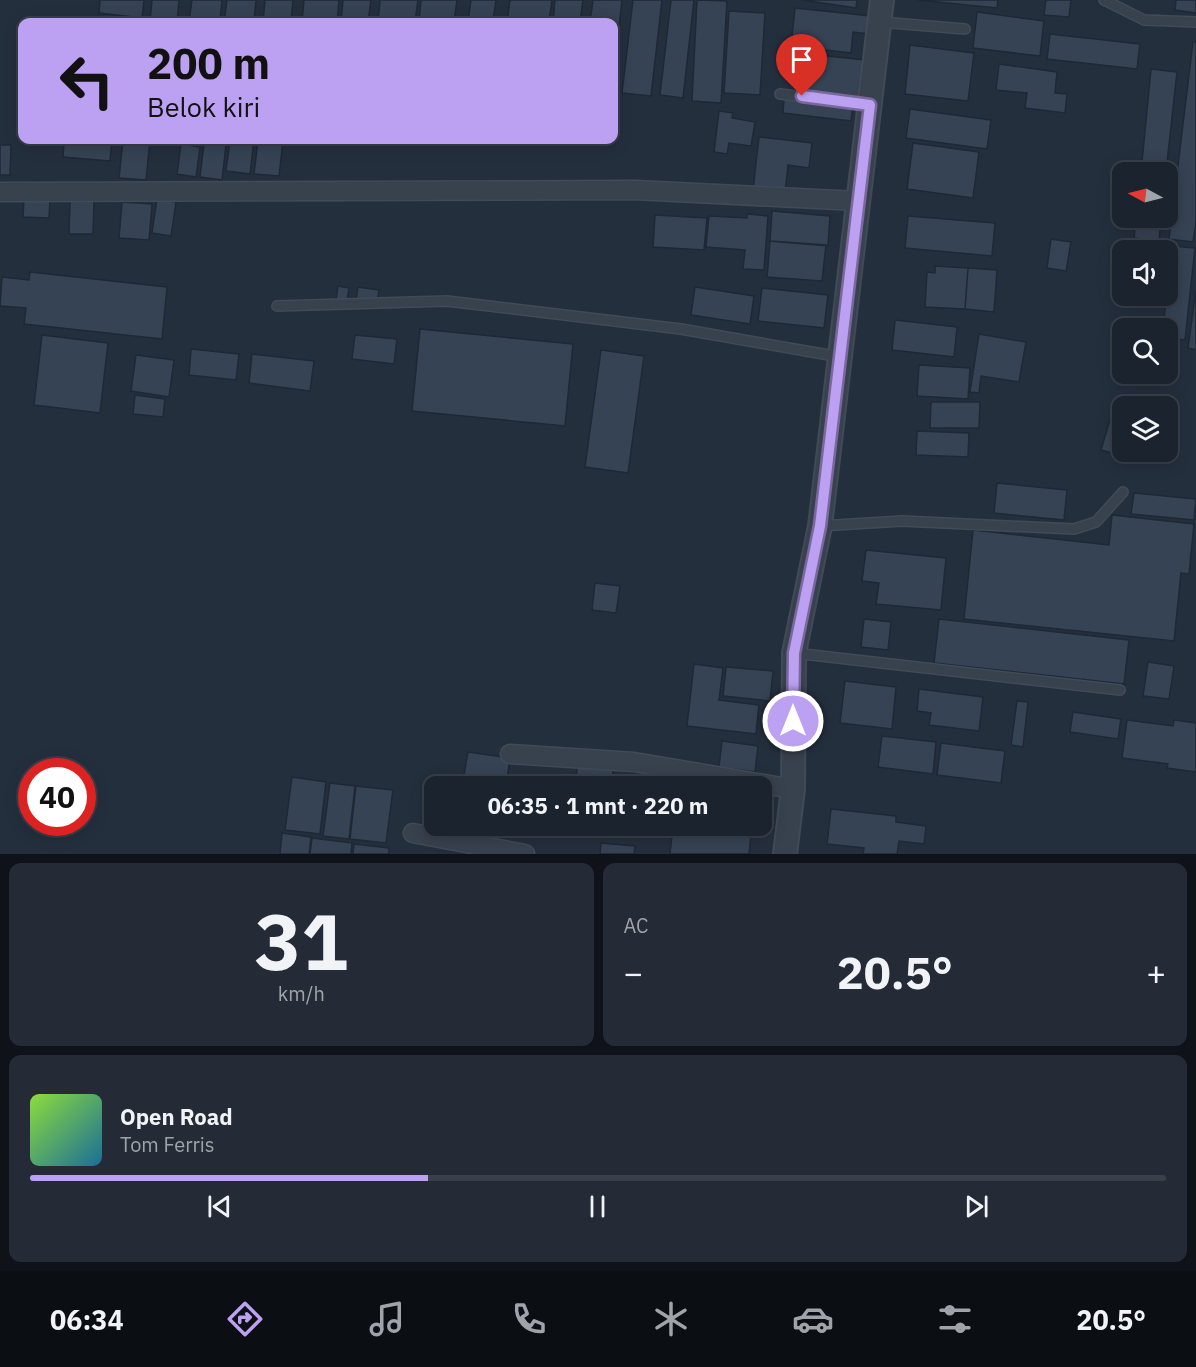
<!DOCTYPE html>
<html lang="id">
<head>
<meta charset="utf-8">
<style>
	:root { --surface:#1b232e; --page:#242b36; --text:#f1f3f6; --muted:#a0a4aa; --line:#39404a; --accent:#bca0f2 }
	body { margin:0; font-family:"IBM Plex Sans",sans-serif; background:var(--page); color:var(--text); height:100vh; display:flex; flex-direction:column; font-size:22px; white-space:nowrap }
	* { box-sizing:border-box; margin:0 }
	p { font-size:20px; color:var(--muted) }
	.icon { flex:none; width:33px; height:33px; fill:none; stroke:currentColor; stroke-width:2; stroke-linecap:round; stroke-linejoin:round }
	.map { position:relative; height:854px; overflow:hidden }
	.drawer { display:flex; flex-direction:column; gap:9px; padding:9px; background:#0f1319; flex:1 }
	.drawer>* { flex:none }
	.guide { position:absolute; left:18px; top:18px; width:600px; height:126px; border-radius:12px; box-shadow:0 3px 15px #0003,0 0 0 2px var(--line); background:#bca0f2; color:#111; overflow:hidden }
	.needle { width:39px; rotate:277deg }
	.fabs { position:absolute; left:1112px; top:162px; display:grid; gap:12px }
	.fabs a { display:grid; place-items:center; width:66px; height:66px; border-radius:12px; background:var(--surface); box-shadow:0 3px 15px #0003,0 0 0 2px var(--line); font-size:30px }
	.speed { position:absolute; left:18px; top:758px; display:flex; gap:12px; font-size:30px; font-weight:700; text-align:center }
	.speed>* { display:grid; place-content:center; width:78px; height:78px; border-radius:50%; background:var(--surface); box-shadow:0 3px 15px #0003,0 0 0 2px var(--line); line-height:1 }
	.speed .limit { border:9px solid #d22; background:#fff; color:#111 }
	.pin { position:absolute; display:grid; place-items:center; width:51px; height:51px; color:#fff; margin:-62px -26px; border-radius:50% 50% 50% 0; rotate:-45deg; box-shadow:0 0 6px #0007 }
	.pin .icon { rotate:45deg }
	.me { position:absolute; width:66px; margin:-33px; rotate:0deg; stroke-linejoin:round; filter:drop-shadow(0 0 4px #0008) }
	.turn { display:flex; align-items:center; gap:21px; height:126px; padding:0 30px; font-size:27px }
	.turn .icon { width:78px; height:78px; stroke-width:2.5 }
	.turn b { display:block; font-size:42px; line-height:51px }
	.big { font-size:45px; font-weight:700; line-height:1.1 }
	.drawer .card { flex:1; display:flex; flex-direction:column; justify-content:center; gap:9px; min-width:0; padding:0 21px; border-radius:12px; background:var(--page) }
	.drawer .dial { align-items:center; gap:0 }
	.dial b { font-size:78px; line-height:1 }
	.song { display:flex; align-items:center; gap:18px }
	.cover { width:72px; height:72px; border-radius:9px; background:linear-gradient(135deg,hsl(90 70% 55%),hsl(200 70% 35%)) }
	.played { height:6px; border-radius:3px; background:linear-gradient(90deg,var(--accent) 35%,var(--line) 35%) }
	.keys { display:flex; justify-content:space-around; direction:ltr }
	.heat { display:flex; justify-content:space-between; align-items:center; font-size:33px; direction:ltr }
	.drawer .tiles { flex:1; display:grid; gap:9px; grid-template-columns:1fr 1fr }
	.card:last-child { grid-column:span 2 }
	.trip { position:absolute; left:424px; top:776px; width:348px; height:60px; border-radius:12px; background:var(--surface); box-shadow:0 3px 15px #0003,0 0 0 2px var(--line); font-weight:700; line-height:60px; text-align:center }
	.dock { display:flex; height:96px; justify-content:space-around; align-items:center; background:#0b0e12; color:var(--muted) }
	.dock .icon { width:42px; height:42px }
	.dock .on { color:var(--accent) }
	.dock b { font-size:27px; color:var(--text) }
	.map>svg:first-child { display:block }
</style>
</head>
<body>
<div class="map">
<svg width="1196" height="854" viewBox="0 0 1196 854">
	<rect width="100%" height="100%" fill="#242f3e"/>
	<!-- building -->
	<path fill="#364354" stroke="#1f2835" stroke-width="1.5" d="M 100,0 L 144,0 L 142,18 L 99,13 Z
		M 152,0 L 179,0 L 177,22 L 150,22 Z
		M 192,0 L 222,0 L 220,22 L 189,22 Z
		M 227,0 L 256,0 L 254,22 L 224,22 Z
		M 265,0 L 293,0 L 291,22 L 263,22 Z
		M 304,0 L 339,0 L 337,22 L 302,22 Z
		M 343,0 L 371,0 L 368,22 L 341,22 Z
		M 380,0 L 418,0 L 415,22 L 378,22 Z
		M 421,0 L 457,0 L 454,22 L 419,22 Z
		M 471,0 L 496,0 L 493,22 L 468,22 Z
		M 510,0 L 552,0 L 549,22 L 507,22 Z
		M 555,0 L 583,0 L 580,22 L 553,22 Z
		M 593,0 L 622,0 L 614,74 L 614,22 L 590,22 Z
		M 633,0 L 662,0 L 651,96 L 622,93 Z
		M 671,0 L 694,0 L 683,98 L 660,95 Z
		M 697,0 L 727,1 L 721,103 L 692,101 Z
		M 802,0 L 857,0 L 856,8 Z
		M 918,0 L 998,0 L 997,8 Z
		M 1046,0 L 1071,0 L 1069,17 L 1044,15 Z
		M 1176,0 L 1196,0 L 1196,13 L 1175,10 Z
		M 795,8 L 871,16 L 869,34 L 853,32 L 851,53 L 791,46 Z
		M 729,11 L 765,13 L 760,95 L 724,93 Z
		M 977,12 L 1044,21 L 1040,56 L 973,48 Z
		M 1050,34 L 1140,44 L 1137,69 L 1047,59 Z
		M 1193,42 L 1196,42 L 1196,222 L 1193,242 L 1169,239 Z
		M 910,45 L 974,53 L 968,101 L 905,94 Z
		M 808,54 L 866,60 L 861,100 L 804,93 Z
		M 999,64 L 1057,72 L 1055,93 L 1067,94 L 1065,113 L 1025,108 L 1027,93 L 996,90 Z
		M 1151,69 L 1177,72 L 1166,172 L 1141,172 Z
		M 784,98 L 853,106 L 851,121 L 783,113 Z
		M 910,109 L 991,120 L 987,149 L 906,138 Z
		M 719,111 L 733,113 L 732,118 L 755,122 L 751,146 L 729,143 L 727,154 L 714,152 Z
		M 759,137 L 812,143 L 809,168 L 788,165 L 785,194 L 753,190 Z
		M 64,140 L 112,140 L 110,161 L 63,157 Z
		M 123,140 L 150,140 L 146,180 L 119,178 Z
		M 230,140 L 254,140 L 250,174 L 226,171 Z
		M 258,140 L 283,141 L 279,176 L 254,174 Z
		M 204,143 L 226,145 L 222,180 L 200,177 Z
		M 913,143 L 979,152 L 973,198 L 907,189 Z
		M 181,144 L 200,147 L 196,177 L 177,174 Z
		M 0,145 L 11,145 L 10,175 L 0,175 Z
		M 24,198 L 50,199 L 49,218 L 23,217 Z
		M 157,199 L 176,202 L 171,236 L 152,233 Z
		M 70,200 L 94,201 L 93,234 L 69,234 Z
		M 122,202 L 152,204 L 149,240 L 119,238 Z
		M 772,211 L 830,216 L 828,246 L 770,241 Z
		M 747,214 L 768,216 L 764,270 L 743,269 L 745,250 L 706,247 L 709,216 L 747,218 Z
		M 655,215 L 707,218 L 704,250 L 653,247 Z
		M 908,216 L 995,223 L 992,256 L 905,248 Z
		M 1136,218 L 1161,218 L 1159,241 L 1134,238 Z
		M 1051,239 L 1071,242 L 1066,271 L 1047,268 Z
		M 770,241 L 826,245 L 822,281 L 767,277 Z
		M 1172,246 L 1195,248 L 1185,340 L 1167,338 L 1167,328 L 1163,328 Z
		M 935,266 L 968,268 L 965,309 L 925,307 L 927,272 L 935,273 Z
		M 968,268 L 997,270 L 994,312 L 965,309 Z
		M 30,272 L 167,287 L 162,339 L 24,324 L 26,308 L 0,306 L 2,277 L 29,280 Z
		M 338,286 L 349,288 L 347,301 L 336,299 Z
		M 358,287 L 379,290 L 377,303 L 356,300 Z
		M 695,287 L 754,296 L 750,324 L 691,315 Z
		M 762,288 L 828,295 L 824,328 L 758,321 Z
		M 1196,290 L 1196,350 L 1188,348 Z
		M 895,320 L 957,327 L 954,357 L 892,350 Z
		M 420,329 L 573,344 L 565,426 L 412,411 Z
		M 979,334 L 1026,342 L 1019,382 L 981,376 L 979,393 L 970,392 Z
		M 42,335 L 108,343 L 100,413 L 34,405 Z
		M 355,335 L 397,339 L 394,364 L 352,359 Z
		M 191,349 L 239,354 L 236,380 L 189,375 Z
		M 601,350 L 644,356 L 628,473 L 585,467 Z
		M 252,354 L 314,361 L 310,391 L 249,383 Z
		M 136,355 L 174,360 L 169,397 L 131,391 Z
		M 919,365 L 970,368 L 968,399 L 917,396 Z
		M 135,395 L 165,399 L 163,417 L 133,414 Z
		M 931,402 L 980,402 L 979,428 L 930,428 Z
		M 1111,416 L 1122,419 L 1122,452 L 1137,452 L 1134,459 L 1101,450 Z
		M 917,431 L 969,433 L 968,457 L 916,455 Z
		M 997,483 L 1067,490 L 1064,520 L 994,513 Z
		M 1134,493 L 1196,499 L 1194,520 L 1131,514 Z
		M 1112,515 L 1194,524 L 1189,574 L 1181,573 L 1174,641 L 964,619 L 973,530 L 1109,545 Z
		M 866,550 L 946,558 L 941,610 L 876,604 L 879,583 L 862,581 Z
		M 595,583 L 620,586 L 616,613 L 592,610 Z
		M 864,619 L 891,622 L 888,650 L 861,647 Z
		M 939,619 L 1129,640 L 1124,684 L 934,663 Z
		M 1148,662 L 1174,666 L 1169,699 L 1143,696 Z
		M 694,664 L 723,668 L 719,700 L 759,705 L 756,734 L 687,726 Z
		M 726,667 L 773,671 L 770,701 L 723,696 Z
		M 845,681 L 896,687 L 892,729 L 840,723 Z
		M 919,689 L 983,697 L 979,731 L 929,725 L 931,713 L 917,711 Z
		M 1017,701 L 1028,702 L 1023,747 L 1011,745 Z
		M 1073,712 L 1121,719 L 1118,739 L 1070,732 Z
		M 1127,720 L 1173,726 L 1174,720 L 1196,723 L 1196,772 L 1167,768 L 1168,764 L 1122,758 Z
		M 882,736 L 936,742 L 933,774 L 878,767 Z
		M 722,741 L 758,746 L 755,772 L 719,767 Z
		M 941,743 L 1005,751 L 1001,783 L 937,775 Z
		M 468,752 L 510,758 L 506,786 L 462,786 Z
		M 578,760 L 614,764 L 611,786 L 575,786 Z
		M 292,777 L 326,782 L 320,834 L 285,830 Z
		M 330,783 L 355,786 L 349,839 L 323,836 Z
		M 356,786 L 393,790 L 386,843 L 350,839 Z
		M 831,809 L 896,816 L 896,822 L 926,826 L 924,844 L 899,841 L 897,854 L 863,854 L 864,848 L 827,844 Z
		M 690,825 L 749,825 L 749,828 Z
		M 673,826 L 751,834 L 749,854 L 670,854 Z
		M 282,833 L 311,837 L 309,854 L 280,854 Z
		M 312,838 L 352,843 L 351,854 L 310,854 Z
		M 601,843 L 635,846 L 634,854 L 600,854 Z
		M 354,844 L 389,848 L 389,854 L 353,854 Z"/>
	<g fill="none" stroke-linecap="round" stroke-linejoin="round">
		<!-- service casing -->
		<g stroke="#414a57" stroke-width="12">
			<path id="service" d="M 1104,0 L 1144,20 L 1196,22
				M 880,22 L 965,29
				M 780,94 L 870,105
				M 277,306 L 447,301 L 681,329 L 840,357
				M 820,526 L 902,521 L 1074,529 L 1096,522 L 1123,492
				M 794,653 L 1120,690"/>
		</g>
		<!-- minor casing -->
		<g stroke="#414a57" stroke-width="21">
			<path id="minor" d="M 0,192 L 635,190 L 858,201
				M 510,754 L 634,762 L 793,789
				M 413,833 L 525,854"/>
		</g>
		<!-- tertiary casing -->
		<g stroke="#414a57" stroke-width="26">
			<path id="tertiary" d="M 785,854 L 793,789 L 794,653 L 820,526 L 882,0"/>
		</g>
		<!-- service -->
		<use href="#service" stroke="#38414e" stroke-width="9"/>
		<!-- minor -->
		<use href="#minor" stroke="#38414e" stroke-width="18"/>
		<!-- tertiary -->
		<use href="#tertiary" stroke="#38414e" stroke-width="22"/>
	</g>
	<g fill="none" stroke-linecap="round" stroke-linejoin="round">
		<!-- route casing -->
		<g stroke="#7a689d" stroke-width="15">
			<path id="route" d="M 793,721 L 794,653 L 820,526 L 870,105 L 802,96"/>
		</g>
		<!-- route -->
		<use href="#route" stroke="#bca0f2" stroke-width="10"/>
	</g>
</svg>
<div class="fabs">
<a><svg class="needle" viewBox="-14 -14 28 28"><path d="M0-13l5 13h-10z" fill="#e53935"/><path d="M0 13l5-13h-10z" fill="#a0a4aa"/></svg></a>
<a><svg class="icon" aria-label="sound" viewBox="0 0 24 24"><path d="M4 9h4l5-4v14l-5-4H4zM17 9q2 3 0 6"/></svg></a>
<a><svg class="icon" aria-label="search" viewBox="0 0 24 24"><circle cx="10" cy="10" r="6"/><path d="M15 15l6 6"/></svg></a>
<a><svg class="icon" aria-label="layers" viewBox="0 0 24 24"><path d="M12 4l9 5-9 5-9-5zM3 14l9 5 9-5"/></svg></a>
</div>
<div class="speed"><div class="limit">40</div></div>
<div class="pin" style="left:802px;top:96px;background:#d93025"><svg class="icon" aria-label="arrive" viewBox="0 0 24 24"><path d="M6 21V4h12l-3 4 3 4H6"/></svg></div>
<svg class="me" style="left:793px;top:721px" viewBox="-20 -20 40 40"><circle r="17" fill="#bca0f2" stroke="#fff" stroke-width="3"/><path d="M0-11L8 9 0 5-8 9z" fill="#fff"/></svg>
<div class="trip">06:35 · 1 mnt · 220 m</div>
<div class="guide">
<div class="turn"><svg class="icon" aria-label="left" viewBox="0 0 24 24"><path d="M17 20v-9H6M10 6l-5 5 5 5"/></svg><div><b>200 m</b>Belok kiri</div></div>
</div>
</div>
<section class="drawer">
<div class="tiles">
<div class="card dial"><b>31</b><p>km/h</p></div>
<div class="card"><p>AC</p>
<div class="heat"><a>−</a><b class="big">20.5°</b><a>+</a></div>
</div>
<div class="card">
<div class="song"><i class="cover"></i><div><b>Open Road</b><p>Tom Ferris</p></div></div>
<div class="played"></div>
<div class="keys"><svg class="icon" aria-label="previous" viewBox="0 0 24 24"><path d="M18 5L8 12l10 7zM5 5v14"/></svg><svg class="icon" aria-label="pause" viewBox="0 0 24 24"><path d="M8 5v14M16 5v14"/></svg><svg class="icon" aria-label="next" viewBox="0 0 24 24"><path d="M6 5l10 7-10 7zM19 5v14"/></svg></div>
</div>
</div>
</section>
<nav class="dock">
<b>06:34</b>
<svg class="icon on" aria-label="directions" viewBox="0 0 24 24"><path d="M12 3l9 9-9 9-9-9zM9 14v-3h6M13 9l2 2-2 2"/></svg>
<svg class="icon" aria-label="music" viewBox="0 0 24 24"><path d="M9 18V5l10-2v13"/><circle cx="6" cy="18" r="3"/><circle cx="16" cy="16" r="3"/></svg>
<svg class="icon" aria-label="phone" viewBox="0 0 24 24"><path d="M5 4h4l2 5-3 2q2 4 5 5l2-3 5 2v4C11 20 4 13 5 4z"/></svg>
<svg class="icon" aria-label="climate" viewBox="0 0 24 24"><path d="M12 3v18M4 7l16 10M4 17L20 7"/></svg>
<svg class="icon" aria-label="car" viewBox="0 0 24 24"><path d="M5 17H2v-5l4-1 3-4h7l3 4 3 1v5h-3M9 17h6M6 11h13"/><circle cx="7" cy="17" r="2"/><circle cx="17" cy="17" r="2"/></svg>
<svg class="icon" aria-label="filters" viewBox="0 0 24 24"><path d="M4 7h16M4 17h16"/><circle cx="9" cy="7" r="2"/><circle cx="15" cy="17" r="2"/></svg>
<b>20.5°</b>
</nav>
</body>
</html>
